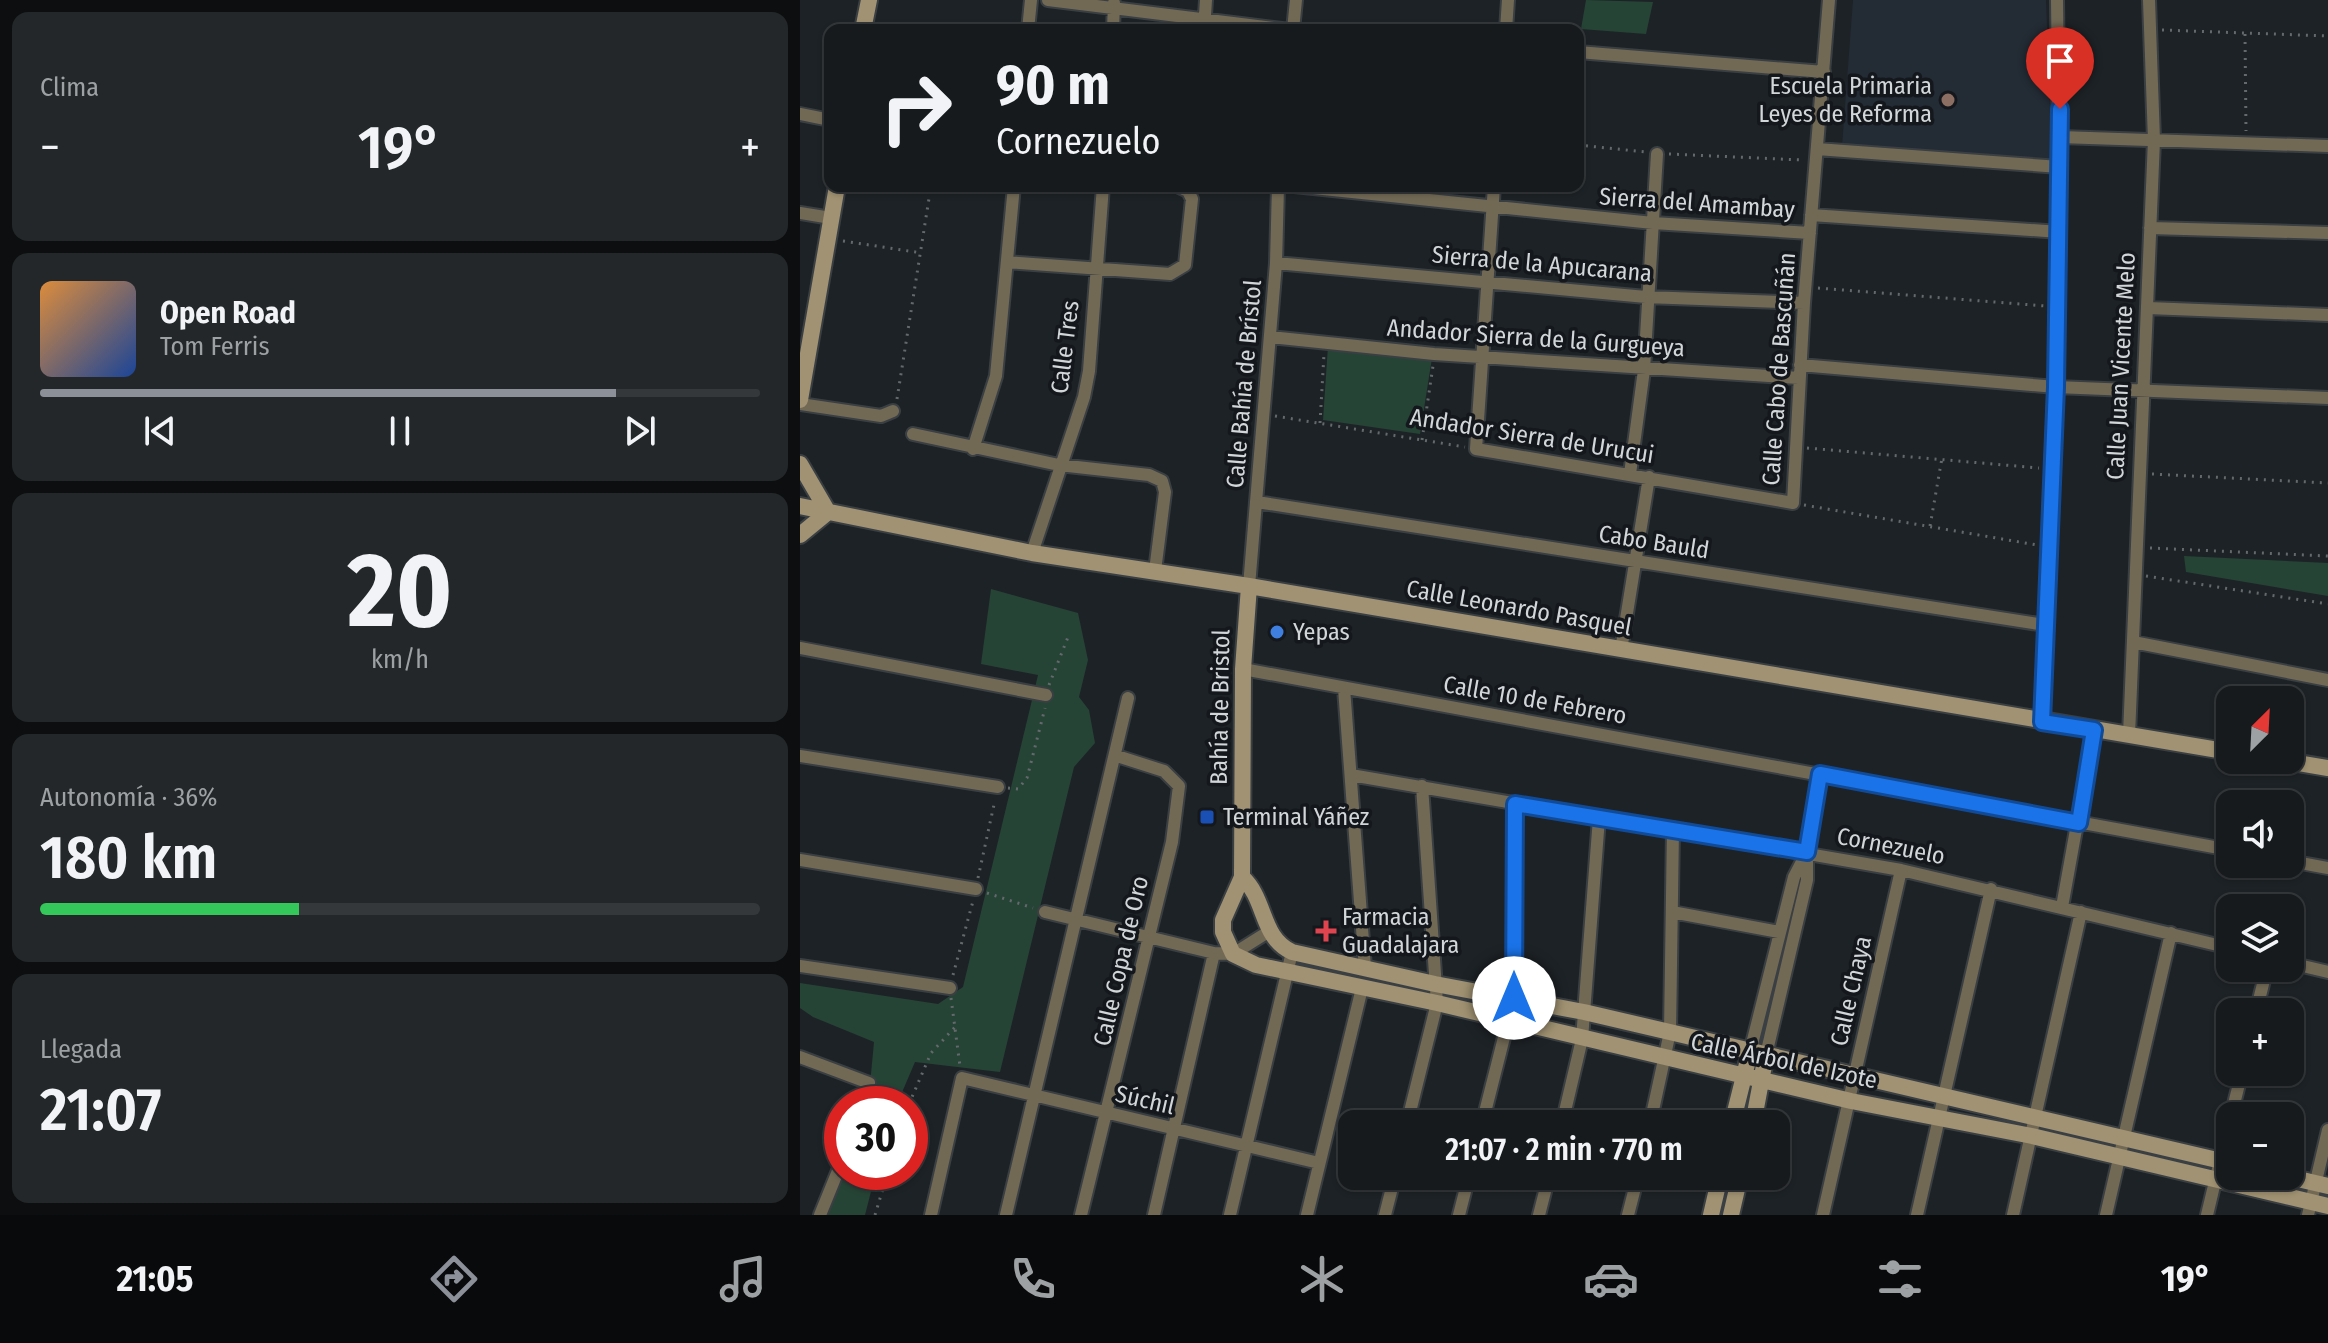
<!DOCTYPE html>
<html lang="es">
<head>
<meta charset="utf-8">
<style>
	:root { --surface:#161a1c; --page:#232729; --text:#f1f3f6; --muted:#9ea1a3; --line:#35383b; --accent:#8c9099 }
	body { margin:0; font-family:"Fira Sans Condensed",sans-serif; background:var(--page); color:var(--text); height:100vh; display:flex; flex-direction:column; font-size:30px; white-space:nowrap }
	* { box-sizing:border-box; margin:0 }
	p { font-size:26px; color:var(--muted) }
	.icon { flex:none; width:44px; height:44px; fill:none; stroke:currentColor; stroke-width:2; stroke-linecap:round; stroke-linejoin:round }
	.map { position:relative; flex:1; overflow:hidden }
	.details { display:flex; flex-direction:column; gap:12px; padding:12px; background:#0c0e0f; width:800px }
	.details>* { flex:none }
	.banner { position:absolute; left:24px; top:24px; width:760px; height:168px; border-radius:16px; box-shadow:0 2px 6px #0004,0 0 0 2px var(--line); background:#161a1c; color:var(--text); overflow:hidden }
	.needle { width:52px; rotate:24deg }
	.fabs { position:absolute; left:1416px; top:686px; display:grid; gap:16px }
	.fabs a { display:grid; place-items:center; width:88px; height:88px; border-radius:16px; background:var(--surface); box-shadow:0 2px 6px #0004,0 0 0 2px var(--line); font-size:40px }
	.speed { position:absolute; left:24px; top:1086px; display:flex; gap:16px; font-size:40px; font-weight:700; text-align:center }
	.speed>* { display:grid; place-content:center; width:104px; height:104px; border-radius:50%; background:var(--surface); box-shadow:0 2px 6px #0004,0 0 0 2px var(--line); line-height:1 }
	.speed .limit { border:12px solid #d22; background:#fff; color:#111 }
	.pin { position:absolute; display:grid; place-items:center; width:68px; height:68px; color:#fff; margin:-82px -34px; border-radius:50% 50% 50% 0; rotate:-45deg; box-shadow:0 0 8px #0007 }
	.pin .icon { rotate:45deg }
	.me { position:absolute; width:88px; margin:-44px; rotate:0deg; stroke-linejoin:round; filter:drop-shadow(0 0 6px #0008) }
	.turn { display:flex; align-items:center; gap:28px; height:168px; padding:0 40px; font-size:36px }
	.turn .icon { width:104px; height:104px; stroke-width:2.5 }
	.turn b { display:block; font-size:56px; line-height:68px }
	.big { font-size:60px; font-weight:600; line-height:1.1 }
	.details .tile { flex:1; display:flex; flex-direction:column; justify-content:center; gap:12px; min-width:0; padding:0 28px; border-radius:16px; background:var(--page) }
	.details .dial { align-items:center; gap:0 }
	.dial b { font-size:104px; line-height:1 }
	.song { display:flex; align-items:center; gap:24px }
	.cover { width:96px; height:96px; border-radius:12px; background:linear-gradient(135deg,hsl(30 70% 55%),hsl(220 70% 35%)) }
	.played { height:8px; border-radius:4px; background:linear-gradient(90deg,var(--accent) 80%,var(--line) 80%) }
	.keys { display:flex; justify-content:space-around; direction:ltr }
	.heat { display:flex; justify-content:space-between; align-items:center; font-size:44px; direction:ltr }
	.charge { height:12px; border-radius:6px; background:linear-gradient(90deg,#34c759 36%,var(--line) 0) }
	.trip { position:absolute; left:538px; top:1110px; width:452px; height:80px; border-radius:16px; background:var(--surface); box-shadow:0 2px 6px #0004,0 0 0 2px var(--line); font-weight:600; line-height:80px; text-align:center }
	.menu { display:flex; height:128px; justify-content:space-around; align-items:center; background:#090a0b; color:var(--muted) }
	.menu .icon { width:56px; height:56px }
	.menu .active { color:var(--accent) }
	.menu b { font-size:36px; color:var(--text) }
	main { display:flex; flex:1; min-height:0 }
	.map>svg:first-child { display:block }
</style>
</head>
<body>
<main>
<section class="details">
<div class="tile"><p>Clima</p>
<div class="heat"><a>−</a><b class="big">19°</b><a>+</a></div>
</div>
<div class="tile">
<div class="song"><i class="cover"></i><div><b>Open Road</b><p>Tom Ferris</p></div></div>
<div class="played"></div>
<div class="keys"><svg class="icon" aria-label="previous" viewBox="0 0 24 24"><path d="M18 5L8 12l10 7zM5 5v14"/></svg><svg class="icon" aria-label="pause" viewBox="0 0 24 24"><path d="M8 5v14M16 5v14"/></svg><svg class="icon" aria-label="next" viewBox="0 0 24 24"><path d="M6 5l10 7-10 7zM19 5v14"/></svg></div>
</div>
<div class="tile dial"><b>20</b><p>km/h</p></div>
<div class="tile"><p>Autonomía · 36%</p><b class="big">180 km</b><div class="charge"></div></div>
<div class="tile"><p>Llegada</p><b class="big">21:07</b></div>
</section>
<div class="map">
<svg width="1528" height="1215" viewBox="0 0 1528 1215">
	<rect width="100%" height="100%" fill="#1d2226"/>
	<!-- built -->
	<path fill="#232b34" d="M 1053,0 L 1246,0 L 1252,161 L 1042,146 Z"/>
	<!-- green -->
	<path fill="#264436" d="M 786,0 L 853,2 L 846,34 L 781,29 Z
		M 528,346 L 632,358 L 620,434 L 523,420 Z
		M 1384,556 L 1528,563 L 1528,596 L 1386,572 Z
		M 191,589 L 278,613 L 288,660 L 279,697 L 289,710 L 295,743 L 274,767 L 200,1072 L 115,1062 L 97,1104 L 58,1104 L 71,1074 L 74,1042 L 13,1017 L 0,1008 L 0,983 L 138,1004 L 163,987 L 238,675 L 181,664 Z
		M 42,1144 L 42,1172 L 76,1172 L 65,1215 L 13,1215 Z"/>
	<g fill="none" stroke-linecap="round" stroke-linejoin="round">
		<!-- street casing -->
		<g stroke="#3a3f43" stroke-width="16">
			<path id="street" d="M 248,0 L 490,30
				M 228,30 L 231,0
				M 313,30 L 314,3
				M 404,30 L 406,0
				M 493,30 L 496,0
				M 706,30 L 708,0
				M 778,52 L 1024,72
				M 0,114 L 30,120
				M 1260,137 L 1528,146
				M 1017,149 L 1260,167
				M 494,186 L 853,223 L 1010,233
				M 694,186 L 676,449 L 993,503 L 1004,303 L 1029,0
				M 0,213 L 31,218
				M 1011,215 L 1260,232
				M 1350,228 L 1528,233
				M 207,262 L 370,274 L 385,265 L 392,199 L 388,191 L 377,186
				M 476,263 L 846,297 L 1004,303
				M 1348,308 L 1528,315
				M 470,337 L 634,354 L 999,378
				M 1000,365 L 1256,387 L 1528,398
				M 0,404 L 81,416 L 93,411
				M 113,434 L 259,465 L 349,475 L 362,481 L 365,492 L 355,571
				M 173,449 L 196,376 L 214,186
				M 830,474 L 844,370 L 857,154
				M 457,502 L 1245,625
				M 232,553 L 284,397 L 289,371 L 303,186
				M 449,586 L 476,263 L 478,186
				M 1333,642 L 1528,680
				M 0,648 L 246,695
				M 821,650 L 849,477
				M 443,669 L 1430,850
				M 544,688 L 565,968
				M 1242,722 L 1260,232 L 1257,0
				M 1329,735 L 1354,140 L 1349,0
				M 0,756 L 198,787
				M 551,775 L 1101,870 L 1430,948
				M 0,860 L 176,889
				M 1490,861 L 1528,868
				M 1262,907 L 1294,730
				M 245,912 L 414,953 L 433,954 L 468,932
				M 872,912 L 979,932
				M 1490,963 L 1528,972
				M 0,966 L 150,988
				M 1456,1012 L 1467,968
				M 950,1052 L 994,877 L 1006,854
				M 966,1055 L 1007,880 L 1007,852 L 1020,774
				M 0,1057 L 69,1083 L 65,1104
				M 1431,1116 L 1442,1072
				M 607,1124 L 637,1003 L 622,786
				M 682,1124 L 714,998 L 715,804
				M 762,1124 L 782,1039 L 799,818
				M 850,1124 L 870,1032 L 873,828
				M 20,1215 L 42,1161
				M 131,1215 L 162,1078 L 519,1163
				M 206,1215 L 328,698
				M 281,1215 L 372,842 L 379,786 L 364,771 L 317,756
				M 354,1215 L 414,953
				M 430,1215 L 492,952
				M 507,1215 L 562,988
				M 585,1215 L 595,1176
				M 659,1215 L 669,1176
				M 739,1215 L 749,1176
				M 828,1215 L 838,1176
				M 1023,1215 L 1101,870
				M 1117,1215 L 1191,889
				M 1213,1215 L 1281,912
				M 1306,1215 L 1371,933
				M 1407,1215 L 1430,1119
				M 1508,1215 L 1528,1130"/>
		</g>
		<!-- secondary casing -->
		<g stroke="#3a3f43" stroke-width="20">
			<path id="secondary" d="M 63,30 L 69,0
				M 0,400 L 37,186
				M 0,464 L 28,512 L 0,535
				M 0,506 L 232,553 L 449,586 L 1430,752
				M 449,586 L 443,669 L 442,877 L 423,920 L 423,932 L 433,954 L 456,965 L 637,1003 L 1051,1101 L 1232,1136 L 1528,1206
				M 1480,760 L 1528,768
				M 442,877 C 467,900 460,937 492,952 L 635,984 L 784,1012 L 1430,1163
				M 932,1124 L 950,1052
				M 953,1124 L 966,1055
				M 1485,1176 L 1528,1186
				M 911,1215 L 920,1176
				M 931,1215 L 940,1176"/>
		</g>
		<!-- path -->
		<path stroke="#64696c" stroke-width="3" stroke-dasharray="2 6" stroke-linecap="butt" d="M 1362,30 L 1528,36
			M 1445,34 L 1446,131
			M 778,145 L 846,152
			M 869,154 L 1002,160
			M 43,241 L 122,253
			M 1018,288 L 1245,306
			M 97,399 L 131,186
			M 475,416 L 665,447
			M 520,423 L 524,354
			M 622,440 L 633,366
			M 1007,448 L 1239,468
			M 1352,474 L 1528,483
			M 1004,505 L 1237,545
			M 1130,526 L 1142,458
			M 1350,548 L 1528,556
			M 1346,576 L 1528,604
			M 249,685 L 268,637
			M 208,788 L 218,789 L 227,778 L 245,708
			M 178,878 L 195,800
			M 187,893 L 233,908
			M 153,975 L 173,901
			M 151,998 L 160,1066
			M 109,1104 L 131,1053 L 155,1027
			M 75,1215 L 88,1172"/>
		<!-- street -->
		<use href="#street" stroke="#726955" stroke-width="12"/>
		<!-- secondary -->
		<use href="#secondary" stroke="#a09272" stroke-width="16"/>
	</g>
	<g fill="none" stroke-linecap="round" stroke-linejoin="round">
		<!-- route casing -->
		<g stroke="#114b97" stroke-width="20">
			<path id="route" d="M 714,998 L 715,804 L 1007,852 L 1020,774 L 1279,823 L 1294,730 L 1242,722 L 1256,387 L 1260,109"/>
		</g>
		<!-- route -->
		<use href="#route" stroke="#1a73e8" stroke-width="14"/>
	</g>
	<!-- markers -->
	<circle fill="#8d6e63" stroke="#14181d" stroke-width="3" cx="1148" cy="100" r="8"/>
	<circle fill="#3f7fe0" stroke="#14181d" stroke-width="3" cx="477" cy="632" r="8"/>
	<rect fill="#1a4fb4" stroke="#14181d" stroke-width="3" x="399" y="809" width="16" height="16" rx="4"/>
	<path fill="#e0444e" stroke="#14181d" stroke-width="3" d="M522 919h8v8h8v8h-8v8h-8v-8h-8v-8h8z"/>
	<g text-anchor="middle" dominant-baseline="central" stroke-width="7" stroke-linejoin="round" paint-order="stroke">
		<!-- poi labels -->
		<g font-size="24" fill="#d3d6d9" stroke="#14181d" text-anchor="start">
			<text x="1132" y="86" text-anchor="end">Escuela Primaria<tspan x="1132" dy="28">Leyes de Reforma</tspan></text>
			<text x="493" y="632">Yepas</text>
			<text x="423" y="817">Terminal Yáñez</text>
			<text x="542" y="917">Farmacia<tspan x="542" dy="28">Guadalajara</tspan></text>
		</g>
		<!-- street labels -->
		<g font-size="24" fill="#d3d6d9" stroke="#14181d">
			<text transform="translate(897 203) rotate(4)">Sierra del Amambay</text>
			<text transform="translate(742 264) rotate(5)">Sierra de la Apucarana</text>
			<text transform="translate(736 338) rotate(4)">Andador Sierra de la Gurgueya</text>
			<text transform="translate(265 347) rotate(-83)">Calle Tres</text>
			<text transform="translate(1321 366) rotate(-87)">Calle Juan Vicente Melo</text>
			<text transform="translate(979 369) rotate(-86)">Calle Cabo de Bascuñán</text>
			<text transform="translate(444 384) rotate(-85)">Calle Bahía de Brístol</text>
			<text transform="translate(732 436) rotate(9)">Andador Sierra de Urucui</text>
			<text transform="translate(854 542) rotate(9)">Cabo Bauld</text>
			<text transform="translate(719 608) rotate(10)">Calle Leonardo Pasquel</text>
			<text transform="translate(735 700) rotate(10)">Calle 10 de Febrero</text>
			<text transform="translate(420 707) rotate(-89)">Bahía de Bristol</text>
			<text transform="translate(1091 846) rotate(11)">Cornezuelo</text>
			<text transform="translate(321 961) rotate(-77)">Calle Copa de Oro</text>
			<text transform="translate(1051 991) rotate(-77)">Calle Chaya</text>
			<text transform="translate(984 1061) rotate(12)">Calle Árbol de Izote</text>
			<text transform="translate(345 1100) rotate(13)">Súchil</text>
		</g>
	</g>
</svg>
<div class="fabs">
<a><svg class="needle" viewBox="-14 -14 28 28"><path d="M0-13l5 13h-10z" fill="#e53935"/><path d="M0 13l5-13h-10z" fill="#9ea1a3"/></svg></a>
<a><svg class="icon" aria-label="sound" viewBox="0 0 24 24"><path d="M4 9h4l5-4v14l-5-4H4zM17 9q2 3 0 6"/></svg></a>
<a><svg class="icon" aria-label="layers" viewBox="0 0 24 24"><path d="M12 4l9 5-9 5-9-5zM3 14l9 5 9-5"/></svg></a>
<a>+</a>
<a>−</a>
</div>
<div class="speed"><div class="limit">30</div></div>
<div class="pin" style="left:1260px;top:109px;background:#d93025"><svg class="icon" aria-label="arrive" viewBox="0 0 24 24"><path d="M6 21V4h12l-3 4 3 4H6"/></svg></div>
<svg class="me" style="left:714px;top:998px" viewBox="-20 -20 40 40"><circle r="19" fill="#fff"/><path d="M0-13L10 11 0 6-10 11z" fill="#1a73e8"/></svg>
<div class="trip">21:07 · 2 min · 770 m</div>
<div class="banner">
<div class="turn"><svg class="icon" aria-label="right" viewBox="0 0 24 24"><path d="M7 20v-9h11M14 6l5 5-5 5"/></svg><div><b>90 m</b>Cornezuelo</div></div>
</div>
</div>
</main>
<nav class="menu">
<b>21:05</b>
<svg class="icon active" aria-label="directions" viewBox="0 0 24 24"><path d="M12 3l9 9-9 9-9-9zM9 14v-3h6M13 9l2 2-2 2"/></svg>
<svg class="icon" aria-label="music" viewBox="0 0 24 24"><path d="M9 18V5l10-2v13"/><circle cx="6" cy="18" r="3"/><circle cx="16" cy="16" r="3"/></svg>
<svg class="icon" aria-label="phone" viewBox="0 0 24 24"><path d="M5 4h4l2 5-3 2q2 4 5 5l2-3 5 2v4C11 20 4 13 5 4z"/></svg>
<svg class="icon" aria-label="climate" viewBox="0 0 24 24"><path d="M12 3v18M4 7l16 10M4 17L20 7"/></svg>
<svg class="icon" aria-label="car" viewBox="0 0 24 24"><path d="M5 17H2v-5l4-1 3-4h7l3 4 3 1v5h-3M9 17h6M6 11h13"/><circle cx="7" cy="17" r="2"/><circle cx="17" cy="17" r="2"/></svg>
<svg class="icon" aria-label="filters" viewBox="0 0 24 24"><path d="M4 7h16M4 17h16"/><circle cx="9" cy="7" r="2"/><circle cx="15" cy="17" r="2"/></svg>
<b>19°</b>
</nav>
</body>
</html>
